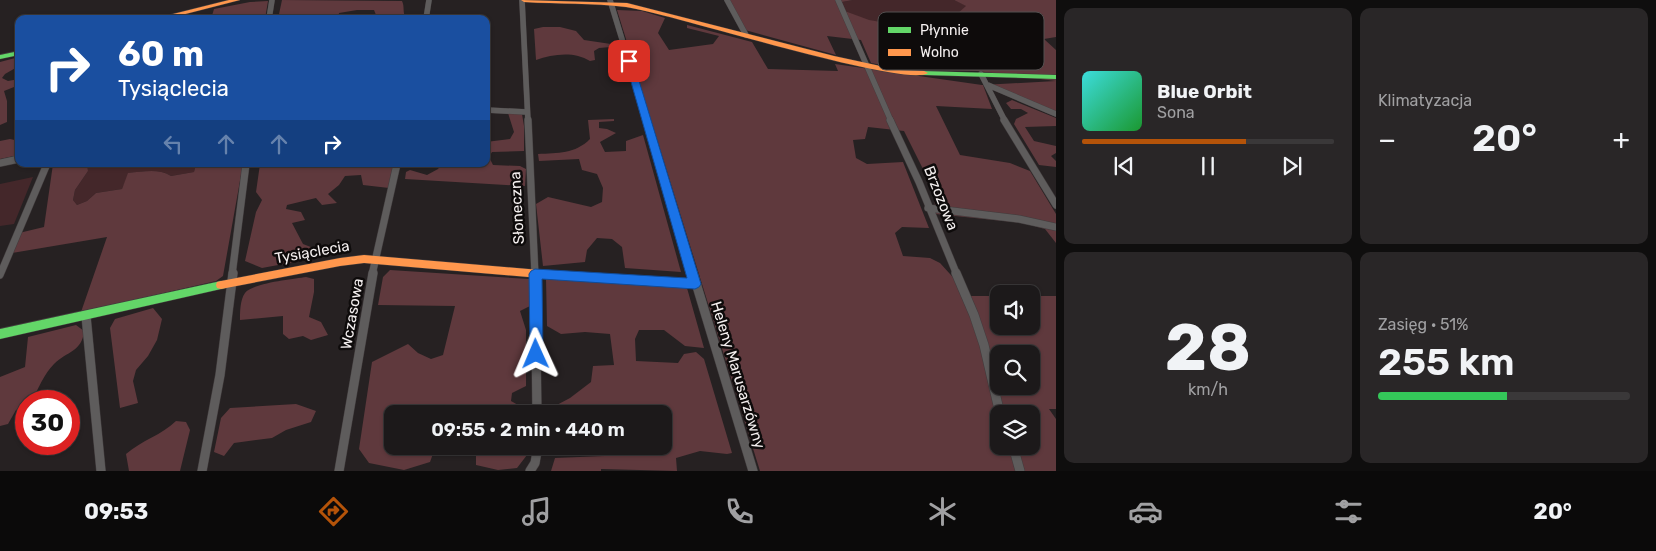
<!DOCTYPE html>
<html lang="pl">
<head>
<meta charset="utf-8">
<style>
	:root { --surface:#1c191a; --page:#292627; --text:#f1f3f6; --muted:#a0a0a2; --line:#3a3839; --accent:#b45309 }
	body { margin:0; font-family:Rubik,sans-serif; background:var(--page); color:var(--text); height:100vh; display:flex; flex-direction:column; font-size:19px; white-space:nowrap }
	* { box-sizing:border-box; margin:0 }
	p { font-size:16px; color:var(--muted) }
	.icon { flex:none; width:28px; height:28px; fill:none; stroke:currentColor; stroke-width:2; stroke-linecap:round; stroke-linejoin:round }
	.map { position:relative; flex:1; overflow:hidden }
	.panel { display:flex; flex-direction:column; gap:8px; padding:8px; background:#0f0e0e; width:600px }
	.panel>* { flex:none }
	.hud { position:absolute; left:15px; top:15px; width:475px; height:152px; border-radius:10px; box-shadow:0 1px 4px #0004,0 0 0 1px var(--line); background:#1a4fa0; color:#fff; overflow:hidden }
	.controls { position:absolute; left:990px; top:285px; display:grid; gap:10px }
	.controls a { display:grid; place-items:center; width:50px; height:50px; border-radius:10px; background:var(--surface); box-shadow:0 1px 4px #0004,0 0 0 1px var(--line); font-size:25px }
	.speed { position:absolute; left:15px; top:390px; display:flex; gap:10px; font-size:25px; font-weight:700; text-align:center }
	.speed>* { display:grid; place-content:center; width:65px; height:65px; border-radius:50%; background:var(--surface); box-shadow:0 1px 4px #0004,0 0 0 1px var(--line); line-height:1 }
	.speed .limit { border:8px solid #d22; background:#fff; color:#111 }
	.pin { position:absolute; display:grid; place-items:center; width:42px; height:42px; color:#fff; margin:-21px; border-radius:10px; box-shadow:0 2px 8px #0006 }
	.me { position:absolute; width:55px; margin:-28px; rotate:359deg; stroke-linejoin:round; filter:drop-shadow(0 0 4px #0008) }
	.turn { display:flex; align-items:center; gap:18px; height:105px; padding:0 20px; font-size:22px }
	.turn .icon { width:65px; height:65px; stroke-width:2.5 }
	.turn b { display:block; font-size:35px; line-height:42px }
	.lanes { display:flex; align-items:center; height:48px; padding:0 20px; background:#0003; justify-content:center; gap:25px; direction:ltr }
	.lanes .off { opacity:.35 }
	.big { font-size:38px; font-weight:600; line-height:1.1 }
	.panel .tile { flex:1; display:flex; flex-direction:column; justify-content:center; gap:8px; min-width:0; padding:0 18px; border-radius:10px; background:var(--page) }
	.panel .dial { align-items:center; gap:0 }
	.dial b { font-size:65px; line-height:1 }
	.song { display:flex; align-items:center; gap:15px }
	.cover { width:60px; height:60px; border-radius:8px; background:linear-gradient(135deg,hsl(180 70% 55%),hsl(130 70% 35%)) }
	.played { height:5px; border-radius:2px; background:linear-gradient(90deg,var(--accent) 65%,var(--line) 65%) }
	.keys { display:flex; justify-content:space-around; direction:ltr }
	.heat { display:flex; justify-content:space-between; align-items:center; font-size:28px; direction:ltr }
	.charge { height:8px; border-radius:4px; background:linear-gradient(90deg,#34c759 51%,var(--line) 0) }
	.panel .tiles { flex:1; display:grid; gap:8px; grid-template-columns:repeat(2,1fr) }
	.trip { position:absolute; left:384px; top:405px; width:288px; height:50px; border-radius:10px; background:var(--surface); box-shadow:0 1px 4px #0004,0 0 0 1px var(--line); font-weight:600; line-height:50px; text-align:center }
	.tabs { display:flex; height:80px; justify-content:space-around; align-items:center; background:#0b0a0a; color:var(--muted) }
	.tabs .icon { width:35px; height:35px }
	.tabs .on { color:var(--accent) }
	.tabs b { font-size:22px; color:var(--text) }
	main { display:flex; flex:1; min-height:0 }
	.map>svg:first-child { display:block }
</style>
</head>
<body>
<main>
<div class="map">
<svg width="1056" height="471" viewBox="0 0 1056 471">
	<rect width="100%" height="100%" fill="#262122"/>
	<!-- green -->
	<path fill="#44272a" d="M 853,0 L 954,0 L 967,6 L 958,13 L 904,17 L 881,22 L 869,21 L 845,11 L 842,2 Z
		M 87,164 L 196,164 L 194,172 L 171,176 C 158,168 143,172 129,173 L 122,189 L 96,193 L 87,201 L 77,205 L 73,200 L 75,190 L 88,171 Z
		M 33,177 L 14,224 L 0,226 L 0,184 Z"/>
	<!-- forest -->
	<path fill="#5f393d" fill-rule="evenodd" d="M 282,0 L 402,1 C 405,7 402,12 406,18 L 386,18 L 376,15 L 374,10 L 357,10 L 339,13 L 338,19 L 278,19 Z
		M 729,0 L 853,0 L 842,2 L 845,11 L 869,20 L 881,22 L 904,17 L 958,13 L 966,6 L 954,0 L 1056,0 L 1056,37 L 1044,39 L 1056,50 L 1056,81 L 977,71 L 903,69 L 871,63 L 861,40 L 827,36 L 836,55 L 745,30 Z
		M 268,1 L 265,19 L 211,19 L 214,9 L 250,2 Z
		M 617,10 L 642,11 L 665,18 L 658,33 L 669,50 L 713,44 L 719,36 L 687,28 L 687,25 L 752,42 L 768,69 L 838,71 L 835,64 L 982,85 L 1056,81 L 1056,116 L 983,85 L 992,109 L 936,106 L 960,155 L 1010,163 L 1030,171 L 1056,214 L 1056,243 L 1045,229 L 1023,223 L 936,214 L 933,189 L 904,131 L 868,127 L 865,139 L 853,140 L 856,158 L 867,164 L 903,162 L 929,228 L 902,227 L 895,233 L 903,256 L 930,258 L 940,263 L 970,296 L 999,296 L 999,326 L 1031,326 L 1031,296 L 1056,296 L 1056,409 L 1049,409 L 1056,419 L 1056,471 L 760,471 ZM 999,354 L 1031,354 L 1031,386 L 999,386 ZM 999,414 L 1031,414 L 1031,446 L 999,446 Z
		M 543,27 L 560,27 L 576,31 L 584,40 L 611,44 L 611,47 L 599,48 L 594,51 L 595,60 L 590,61 C 574,51 553,54 536,60 L 534,29 Z
		M 19,57 L 19,66 L 5,74 L 2,78 L 8,81 L 19,79 L 19,85 L 4,91 L 7,101 L 7,122 L 0,125 L 0,62 Z
		M 1012,100 L 1056,118 L 1056,126 L 1025,127 L 1034,141 L 1056,146 L 1056,153 L 1051,156 L 1056,161 L 1056,167 L 1039,165 L 1014,124 L 1016,119 L 1028,113 L 1021,109 L 1011,109 L 1006,103 Z
		M 508,113 L 522,114 L 524,126 L 524,151 L 492,152 L 489,157 L 493,165 L 520,166 L 526,169 L 525,186 L 405,179 L 406,172 L 410,170 L 427,175 L 438,169 L 442,164 L 486,164 L 486,142 L 510,139 L 514,132 Z
		M 614,119 L 614,121 L 599,122 L 599,128 L 607,129 L 616,133 L 600,142 L 605,152 L 626,151 L 626,141 L 643,135 L 681,272 L 625,268 L 622,247 L 612,239 L 597,238 L 587,250 L 585,262 L 543,266 L 536,204 L 548,197 L 591,207 L 602,202 L 603,188 L 597,174 L 582,170 L 579,159 L 539,161 L 538,154 C 558,153 575,154 590,139 L 588,120 Z
		M 10,139 L 19,141 L 19,155 L 0,159 L 0,141 Z
		M 53,164 L 87,164 L 88,171 L 75,190 L 73,200 L 77,205 L 87,201 L 96,193 L 122,189 L 128,173 C 143,172 158,168 171,176 L 194,172 L 196,164 L 243,164 L 223,276 L 216,281 L 81,312 L 107,237 L 12,253 L 19,233 L 44,227 Z
		M 260,164 L 394,164 L 389,188 L 363,185 L 361,175 L 345,176 L 339,185 L 328,194 L 337,203 L 322,205 L 316,198 L 287,205 L 286,209 L 301,212 L 305,220 L 292,223 L 303,244 L 321,251 L 316,258 L 262,268 L 245,261 L 256,212 L 262,200 L 256,192 Z
		M 390,270 L 529,279 L 530,306 L 520,311 L 526,330 L 526,386 L 512,393 L 511,401 L 525,409 L 525,414 L 392,414 L 392,446 L 432,446 L 434,451 L 430,462 L 404,470 L 369,463 L 359,449 L 372,362 L 408,344 L 418,353 L 431,359 L 443,355 L 455,306 L 378,305 L 383,277 Z
		M 306,277 L 314,279 L 314,292 L 309,317 L 321,322 L 328,335 L 311,340 L 303,336 L 289,339 L 283,334 L 283,316 L 240,320 C 240,312 240,300 245,293 C 253,283 293,279 306,277 Z
		M 546,279 L 687,288 L 704,348 L 685,346 L 664,330 L 639,330 L 635,339 L 636,361 L 678,363 L 684,354 L 696,352 L 704,359 L 732,453 L 727,454 L 700,451 L 676,458 L 677,471 L 601,469 L 601,471 L 551,471 L 555,458 L 604,456 L 604,446 L 662,446 L 662,414 L 555,414 L 553,407 L 570,398 L 591,382 L 593,366 L 614,365 L 610,334 L 585,332 L 561,334 L 547,326 Z
		M 153,308 L 162,319 L 157,340 L 148,356 L 136,370 L 133,381 L 138,403 L 120,408 L 110,328 L 115,319 Z
		M 76,325 L 84,331 C 82,352 67,351 54,364 C 44,374 38,389 32,401 L 26,401 L 26,405 L 16,410 L 8,424 L 0,426 L 0,377 L 25,367 L 28,337 Z
		M 296,404 L 316,411 L 311,422 L 286,430 L 272,438 L 234,443 L 224,456 L 214,452 L 221,418 L 230,408 Z
		M 176,421 L 186,422 L 190,430 L 180,471 L 129,471 L 126,454 C 142,440 162,435 176,421 Z
		M 476,446 L 527,446 L 527,455 L 517,468 L 498,470 L 476,465 Z"/>
	<g fill="none" stroke-linecap="round" stroke-linejoin="round">
		<!-- street-far2 casing -->
		<g stroke="#413c3d" stroke-width="6">
			<path id="street-far2" d="M 522,0 L 528,121
				M 610,0 L 647,121
				M 727,0 L 746,35
				M 838,0 L 891,121
				M 269,19 L 272,0
				M 426,19 L 429,0
				M 981,74 L 1005,121
				M 988,85 L 1056,114
				M 486,110 L 526,112"/>
		</g>
		<!-- street-far1 casing -->
		<g stroke="#413c3d" stroke-width="8">
			<path id="street-far1" d="M 528,120 L 535,275
				M 646,120 L 693,275
				M 890,120 L 919,182 L 957,275
				M 1004,120 L 1056,205
				M 0,163 L 19,159
				M 928,208 L 1019,219 L 1056,227
				M 0,275 L 47,164
				M 232,275 L 246,164
				M 372,275 L 397,164"/>
		</g>
		<!-- street casing -->
		<g stroke="#413c3d" stroke-width="10">
			<path id="street" d="M 535,273 L 537,414
				M 693,273 L 753,471
				M 956,273 L 974,315 L 984,345 L 1000,414
				M 86,316 L 101,471
				M 1013,446 L 1020,471
				M 202,471 L 220,375 L 233,273
				M 339,471 L 373,273
				M 530,471 L 535,463 L 538,446"/>
		</g>
		<!-- fast casing -->
		<g stroke="#413c3d" stroke-width="1">
			<path id="fast" d="M 19,51 L 19,55 L 0,59 L 0,55 Z
				M 921,71 L 1056,75 L 1056,79 L 924,75 L 921,75 Z
				M 563,272 L 695,280 L 699,281 L 700,284 L 699,287 L 695,288 L 563,280 L 559,279 L 558,276 L 559,273 Z
				M 221,281 L 225,282 L 226,285 L 225,288 L 221,289 L 0,339 L 0,329 Z"/>
		</g>
		<!-- slow casing -->
		<g stroke="#413c3d" stroke-width="1">
			<path id="slow" d="M 229,0 L 240,0 L 166,19 L 153,19 Z
				M 521,0 L 627,3 L 834,56 L 899,70 L 924,71 L 928,73 C 906,89 670,13 626,7 C 593,3 558,4 524,2 Z
				M 364,255 L 563,272 L 567,273 L 568,276 L 567,279 L 563,280 L 364,263 L 340,266 L 221,289 L 217,288 L 216,285 L 217,282 L 221,281 L 340,258 Z"/>
		</g>
		<!-- street-far2 -->
		<use href="#street-far2" stroke="#5e5c5c" stroke-width="5.5"/>
		<!-- street-far1 -->
		<use href="#street-far1" stroke="#5e5c5c" stroke-width="7"/>
		<!-- street -->
		<use href="#street" stroke="#5e5c5c" stroke-width="9"/>
		<!-- fast -->
		<use href="#fast" fill="#63d668" fill-rule="evenodd"/>
		<!-- slow -->
		<use href="#slow" fill="#ff974d" fill-rule="evenodd"/>
	</g>
	<!-- route -->
	<path fill="#1a73e8" stroke="#114b97" d="M 626,59 L 633,61 L 701,284 L 699,287 L 695,289 L 542,279 L 543,354 L 541,358 L 536,360 L 532,358 L 530,354 L 529,274 L 531,271 L 535,269 L 687,278 L 625,61 Z"/>
	<g text-anchor="middle" dominant-baseline="central" stroke-width="5" stroke-linejoin="round" paint-order="stroke">
		<!-- street labels -->
		<g font-size="15" fill="#f5f0f0" stroke="#0e0b0b">
			<text transform="translate(941 198) rotate(68)">Brzozowa</text>
			<text transform="translate(517 208) rotate(-93)">Słoneczna</text>
			<text transform="translate(312 252) rotate(-10)">Tysiąclecia</text>
			<text transform="translate(352 314) rotate(-80)">Wczasowa</text>
			<text transform="translate(738 375) rotate(73)">Heleny Marusarzówny</text>
		</g>
	</g>
	<!-- legend -->
	<rect x="878" y="12" width="166" height="58" rx="8" fill="#0e0b0b" stroke="#535050" stroke-width="1"/>
	<rect x="888" y="27" width="23" height="6" fill="#63d668"/>
	<rect x="888" y="49" width="23" height="7" fill="#ff974d"/>
	<g font-size="14" fill="#f5f0f0">
		<text x="920" y="35">Płynnie</text>
		<text x="920" y="57">Wolno</text>
	</g>
</svg>
<div class="controls">
<a><svg class="icon" aria-label="sound" viewBox="0 0 24 24"><path d="M4 9h4l5-4v14l-5-4H4zM17 9q2 3 0 6"/></svg></a>
<a><svg class="icon" aria-label="search" viewBox="0 0 24 24"><circle cx="10" cy="10" r="6"/><path d="M15 15l6 6"/></svg></a>
<a><svg class="icon" aria-label="layers" viewBox="0 0 24 24"><path d="M12 4l9 5-9 5-9-5zM3 14l9 5 9-5"/></svg></a>
</div>
<div class="speed"><div class="limit">30</div></div>
<div class="pin" style="left:629px;top:61px;background:#d93025"><svg class="icon" aria-label="arrive" viewBox="0 0 24 24"><path d="M6 21V4h12l-3 4 3 4H6"/></svg></div>
<svg class="me" style="left:536px;top:354px" viewBox="-20 -20 40 40"><path d="M0-17L14 15 0 8-14 15z" fill="#1a73e8" stroke="#fff" stroke-width="4"/></svg>
<div class="trip">09:55 · 2 min · 440 m</div>
<div class="hud">
<div class="turn"><svg class="icon" aria-label="right" viewBox="0 0 24 24"><path d="M7 20v-9h11M14 6l5 5-5 5"/></svg><div><b>60 m</b>Tysiąclecia</div></div>
<div class="lanes"><svg class="icon off" aria-label="left" viewBox="0 0 24 24"><path d="M17 20v-9H6M10 6l-5 5 5 5"/></svg><svg class="icon off" aria-label="ahead" viewBox="0 0 24 24"><path d="M12 20V5M6 11l6-6 6 6"/></svg><svg class="icon off" aria-label="ahead" viewBox="0 0 24 24"><path d="M12 20V5M6 11l6-6 6 6"/></svg><svg class="icon" aria-label="right" viewBox="0 0 24 24"><path d="M7 20v-9h11M14 6l5 5-5 5"/></svg></div>
</div>
</div>
<section class="panel">
<div class="tiles">
<div class="tile">
<div class="song"><i class="cover"></i><div><b>Blue Orbit</b><p>Sona</p></div></div>
<div class="played"></div>
<div class="keys"><svg class="icon" aria-label="previous" viewBox="0 0 24 24"><path d="M18 5L8 12l10 7zM5 5v14"/></svg><svg class="icon" aria-label="pause" viewBox="0 0 24 24"><path d="M8 5v14M16 5v14"/></svg><svg class="icon" aria-label="next" viewBox="0 0 24 24"><path d="M6 5l10 7-10 7zM19 5v14"/></svg></div>
</div>
<div class="tile"><p>Klimatyzacja</p>
<div class="heat"><a>−</a><b class="big">20°</b><a>+</a></div>
</div>
<div class="tile dial"><b>28</b><p>km/h</p></div>
<div class="tile"><p>Zasięg · 51%</p><b class="big">255 km</b><div class="charge"></div></div>
</div>
</section>
</main>
<nav class="tabs">
<b>09:53</b>
<svg class="icon on" aria-label="directions" viewBox="0 0 24 24"><path d="M12 3l9 9-9 9-9-9zM9 14v-3h6M13 9l2 2-2 2"/></svg>
<svg class="icon" aria-label="music" viewBox="0 0 24 24"><path d="M9 18V5l10-2v13"/><circle cx="6" cy="18" r="3"/><circle cx="16" cy="16" r="3"/></svg>
<svg class="icon" aria-label="phone" viewBox="0 0 24 24"><path d="M5 4h4l2 5-3 2q2 4 5 5l2-3 5 2v4C11 20 4 13 5 4z"/></svg>
<svg class="icon" aria-label="climate" viewBox="0 0 24 24"><path d="M12 3v18M4 7l16 10M4 17L20 7"/></svg>
<svg class="icon" aria-label="car" viewBox="0 0 24 24"><path d="M5 17H2v-5l4-1 3-4h7l3 4 3 1v5h-3M9 17h6M6 11h13"/><circle cx="7" cy="17" r="2"/><circle cx="17" cy="17" r="2"/></svg>
<svg class="icon" aria-label="filters" viewBox="0 0 24 24"><path d="M4 7h16M4 17h16"/><circle cx="9" cy="7" r="2"/><circle cx="15" cy="17" r="2"/></svg>
<b>20°</b>
</nav>
</body>
</html>
